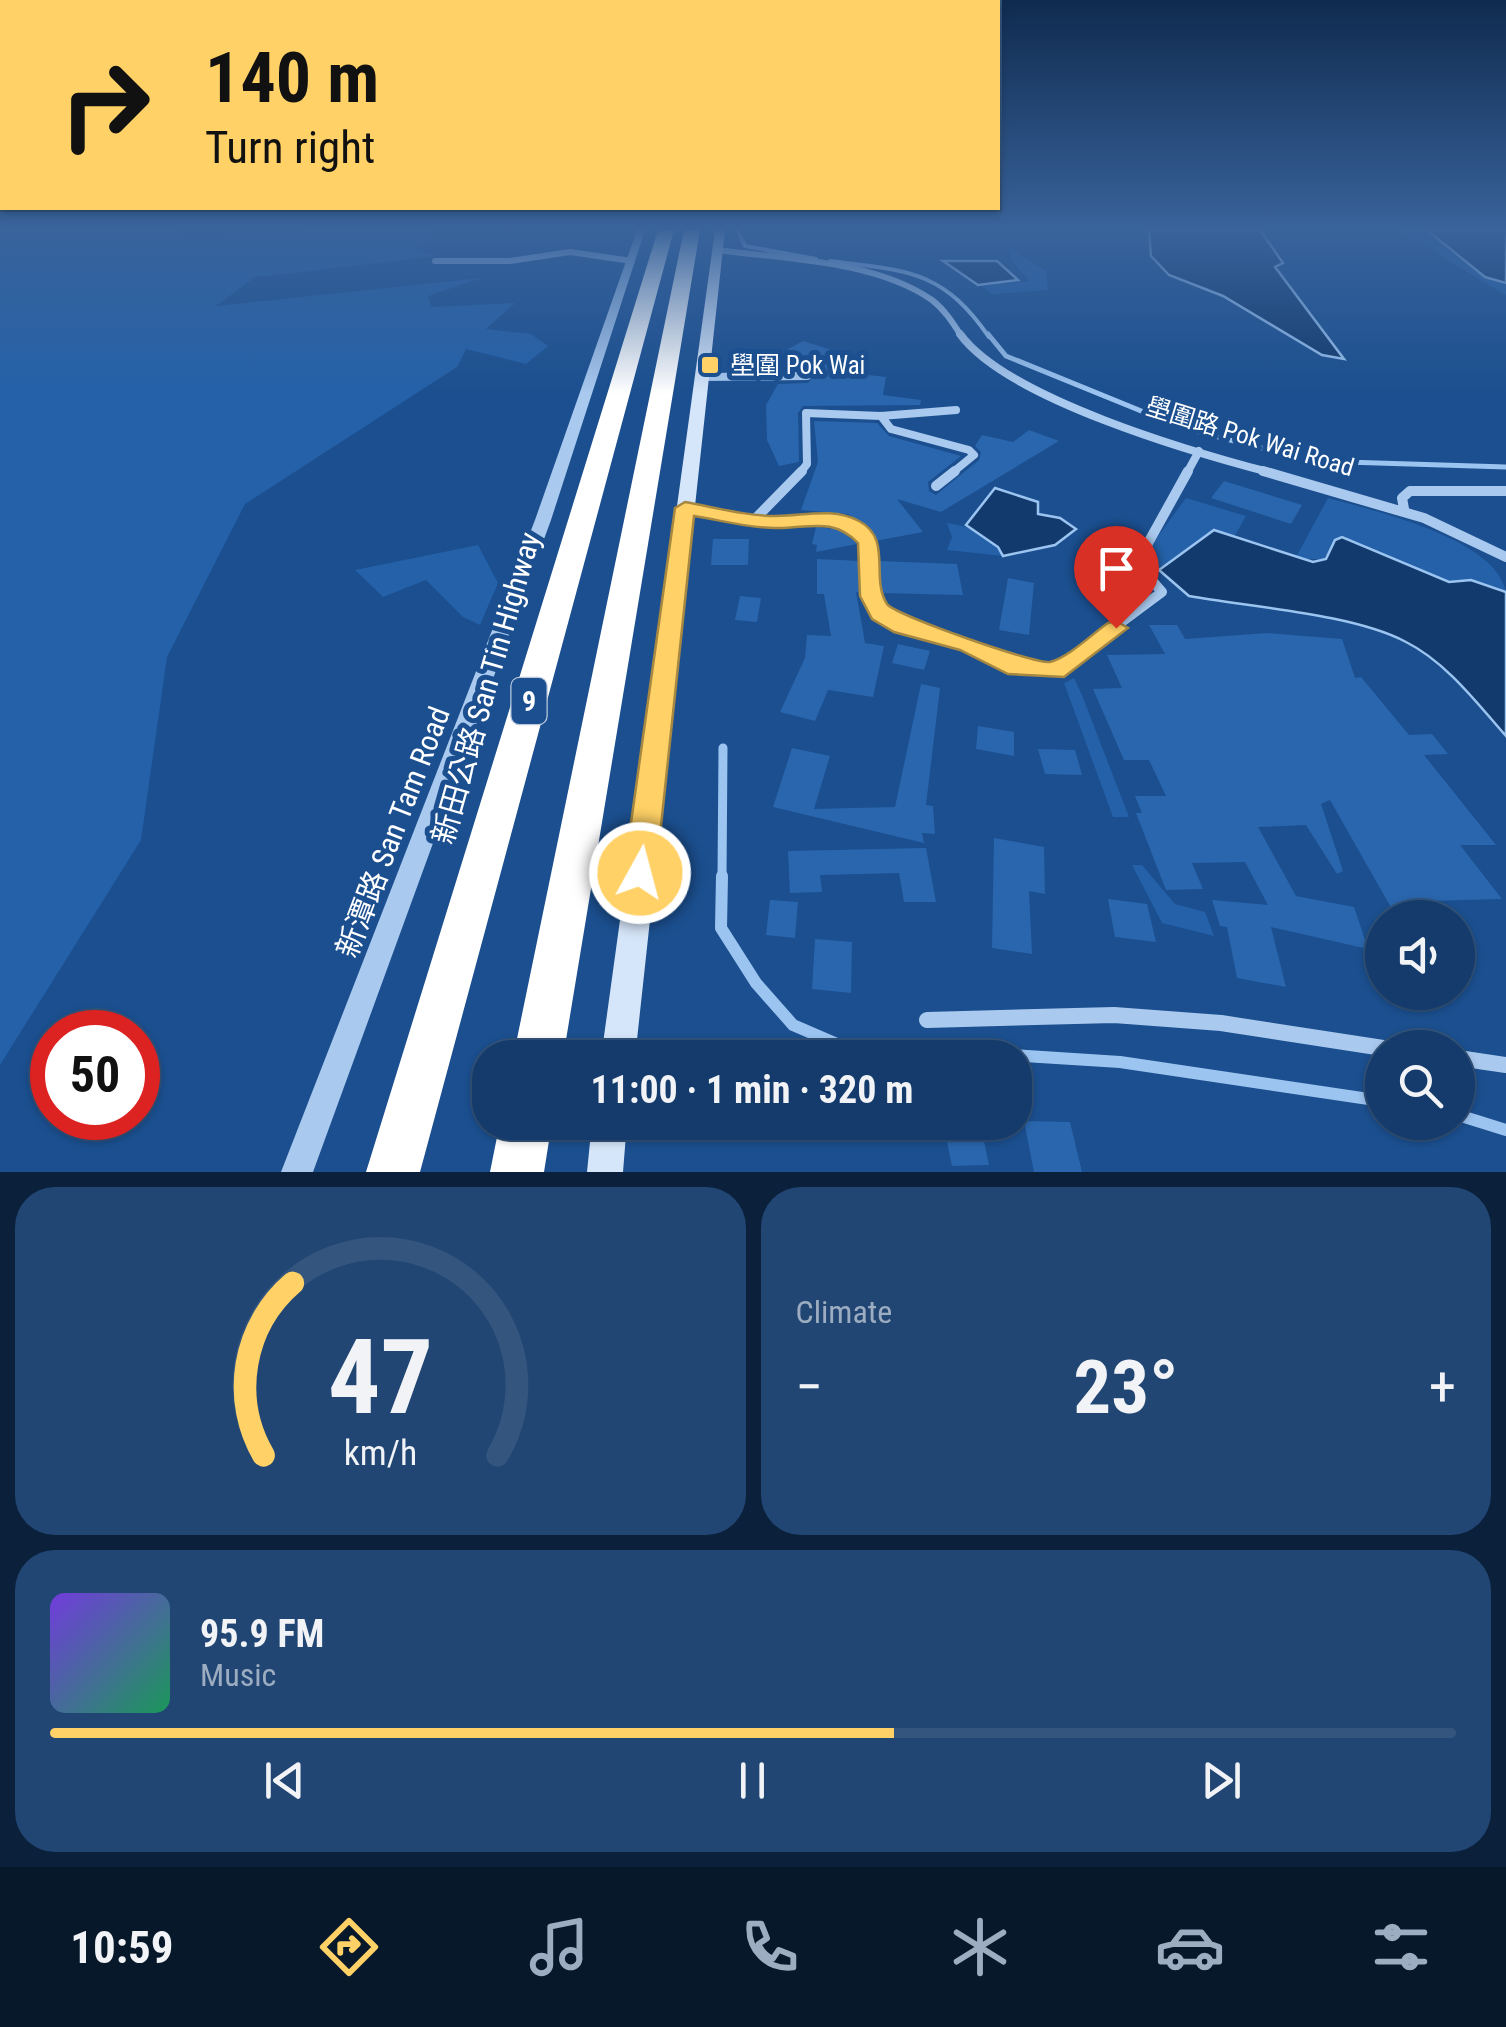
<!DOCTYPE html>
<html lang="en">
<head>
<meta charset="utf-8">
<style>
	:root { --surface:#143b6b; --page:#214673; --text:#f1f3f6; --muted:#9dadc1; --line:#33557e; --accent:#ffd166 }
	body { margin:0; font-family:"Roboto Condensed","Noto Sans TC",sans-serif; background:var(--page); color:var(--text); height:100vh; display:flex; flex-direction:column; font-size:38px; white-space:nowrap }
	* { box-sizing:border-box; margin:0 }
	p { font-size:32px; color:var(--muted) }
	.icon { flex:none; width:55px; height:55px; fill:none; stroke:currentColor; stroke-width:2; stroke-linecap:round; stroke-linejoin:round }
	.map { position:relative; height:1172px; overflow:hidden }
	.details { display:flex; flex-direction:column; gap:15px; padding:15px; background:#0b203b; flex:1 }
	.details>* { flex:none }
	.banner { position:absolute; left:0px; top:0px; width:1000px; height:210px; box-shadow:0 2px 8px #0004,0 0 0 2px var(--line); background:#ffd166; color:#111; overflow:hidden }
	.buttons { position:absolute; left:1365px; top:900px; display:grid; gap:20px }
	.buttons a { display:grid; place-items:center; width:110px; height:110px; border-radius:50%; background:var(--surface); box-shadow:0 2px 8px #0004,0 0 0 2px var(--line); font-size:50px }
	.speed { position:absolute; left:30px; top:1010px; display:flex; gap:20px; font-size:50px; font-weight:700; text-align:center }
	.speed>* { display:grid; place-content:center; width:130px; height:130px; border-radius:50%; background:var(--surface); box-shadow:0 2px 8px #0004,0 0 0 2px var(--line); line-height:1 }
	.speed .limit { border:15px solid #d22; background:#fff; color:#111 }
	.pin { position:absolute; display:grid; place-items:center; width:85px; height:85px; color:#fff; margin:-102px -42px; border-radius:50% 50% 50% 0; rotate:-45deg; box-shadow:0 0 10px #0007 }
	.pin .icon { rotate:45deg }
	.me { position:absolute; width:110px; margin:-55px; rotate:7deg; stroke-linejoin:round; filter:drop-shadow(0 0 8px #0008) }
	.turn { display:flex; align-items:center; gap:35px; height:210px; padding:0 40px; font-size:45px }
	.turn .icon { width:130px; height:130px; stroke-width:2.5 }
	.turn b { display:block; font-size:70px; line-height:85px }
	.big { font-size:75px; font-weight:700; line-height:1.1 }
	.details .widget { flex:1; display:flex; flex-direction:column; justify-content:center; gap:15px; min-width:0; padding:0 35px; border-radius:40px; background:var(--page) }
	.details .dial { align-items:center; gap:0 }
	.dial svg { height:260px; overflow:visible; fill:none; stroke:var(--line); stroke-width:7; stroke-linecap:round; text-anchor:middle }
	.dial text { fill:var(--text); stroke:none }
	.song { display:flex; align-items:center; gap:30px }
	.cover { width:120px; height:120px; border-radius:15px; background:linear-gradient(135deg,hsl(260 70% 55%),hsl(150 70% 35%)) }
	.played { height:10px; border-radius:5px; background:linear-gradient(90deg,var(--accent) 60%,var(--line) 60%) }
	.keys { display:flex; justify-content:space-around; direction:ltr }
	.heat { display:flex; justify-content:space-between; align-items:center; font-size:55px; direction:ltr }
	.details .tiles { flex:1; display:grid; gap:15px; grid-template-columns:1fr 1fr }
	.widget:last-child { grid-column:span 2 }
	.trip { position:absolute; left:472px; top:1040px; width:560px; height:100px; border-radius:40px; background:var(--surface); box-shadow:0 2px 8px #0004,0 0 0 2px var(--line); font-weight:700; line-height:100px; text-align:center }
	.tabs { display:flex; height:160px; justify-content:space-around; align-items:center; background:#08182b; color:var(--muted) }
	.tabs .icon { width:70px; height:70px }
	.tabs .selected { color:var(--accent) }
	.tabs b { font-size:45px; color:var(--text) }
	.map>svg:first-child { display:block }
</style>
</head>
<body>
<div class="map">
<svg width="1506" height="1172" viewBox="0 0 1506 1172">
	<rect width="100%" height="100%" fill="#1b4f8f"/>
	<!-- green -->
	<path fill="#2461a8" d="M 0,230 L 180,230 L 187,238 L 310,230 L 437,230 L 416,250 L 439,256 L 255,277 L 216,306 L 481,278 L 428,296 L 431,307 L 515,303 L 486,329 L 531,334 L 548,346 L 526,364 L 466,349 L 457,367 L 245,504 L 167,657 L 141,840 L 0,1065 Z
		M 1398,230 L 1506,230 L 1506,295 Z
		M 1010,248 L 1046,271 L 1048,290 L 992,294 L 982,286 L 1029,281 L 1011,259 Z
		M 1186,498 L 1246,516 L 1234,537 L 1214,530 L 1159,570 L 1148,550 Z
		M 1328,498 C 1374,511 1496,538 1506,592 L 1471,580 L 1449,582 L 1343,538 L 1335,540 L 1326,559 L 1295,559 Z
		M 947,523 C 970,526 991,536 1003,556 L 947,550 L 952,537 Z
		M 478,545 L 498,583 L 480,625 L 463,617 L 426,580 L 383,597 L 355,570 Z
		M 1074,678 L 1082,695 L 1129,817 L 1113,817 L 1064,683 Z
		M 1132,865 L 1142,865 L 1175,904 L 1205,912 L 1214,936 L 1162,923 Z"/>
	<!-- water -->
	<path fill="#123a6d" stroke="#9cc4f0" stroke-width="2.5" d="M 1149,230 L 1260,230 L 1283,263 L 1275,267 L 1344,359 L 1322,355 L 1223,296 L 1169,275 L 1151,256 Z
		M 1427,230 L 1506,230 L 1506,283 L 1485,277 Z
		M 943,261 L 997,261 L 1018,280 L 978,285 Z
		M 995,488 L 1038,502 L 1038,514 L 1060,518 L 1076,529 L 1055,545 L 1003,556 L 998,547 L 966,525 Z
		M 1214,530 L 1313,562 L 1326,559 L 1335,540 L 1342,537 L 1449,582 L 1471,580 L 1506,592 L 1506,736 C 1477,703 1446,662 1406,642 C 1354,614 1250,607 1189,596 L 1159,570 Z"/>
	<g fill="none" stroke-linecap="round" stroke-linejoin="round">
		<!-- stream-far3 -->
		<path stroke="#9cc4f0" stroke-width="4" d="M 737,230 L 745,246 L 816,259
			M 830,261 C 907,271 942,269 989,337"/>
		<!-- stream-far2 -->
		<path stroke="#9cc4f0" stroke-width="5" d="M 988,334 L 1006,356 L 1183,428 L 1313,461 L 1506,467"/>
		<!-- stream-far1 -->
		<path stroke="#9cc4f0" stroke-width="9" d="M 722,878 L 723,748"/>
		<!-- stream -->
		<path stroke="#9cc4f0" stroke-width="12" d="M 722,876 L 721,928 L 756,983 L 793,1025 L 837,1044 L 1120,1062 L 1382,1101
			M 1458,1115 L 1506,1130"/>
	</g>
	<!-- building -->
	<path fill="#2a66ad" d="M 803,341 L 857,358 L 859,374 L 886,377 L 883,395 L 921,400 L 920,405 L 803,406 L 798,413 L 799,462 L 779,466 L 767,440 L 766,405 L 778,384 L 808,383 L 814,375 L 808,369 L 787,369 L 790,364 L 761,364 Z
		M 814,421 L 877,423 L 889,436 L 961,456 L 928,482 L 929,491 L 936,495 L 979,460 L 981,452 L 975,446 L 982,435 L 1013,442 L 1029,430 L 1059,441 L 941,512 L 897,499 L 923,532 L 875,541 L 869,529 L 848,514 L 801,510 L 818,462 Z
		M 1224,481 L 1302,505 L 1291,524 L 1211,498 Z
		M 816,527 L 841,530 L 857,544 L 816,552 L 817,545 L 812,544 Z
		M 713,539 L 749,539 L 748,565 L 711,565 Z
		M 817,559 L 861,561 L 862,593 L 856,592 L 865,643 L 884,646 L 873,697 L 828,690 L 815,721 L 780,712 L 805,658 L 807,635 L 831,636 L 824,594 L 817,594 Z
		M 879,561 L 957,564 L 963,595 L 880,593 Z
		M 1008,578 L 1034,583 L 1029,635 L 999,630 Z
		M 740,596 L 761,598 L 757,622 L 735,620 Z
		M 1149,625 L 1177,625 L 1185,639 L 1267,633 L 1342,639 L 1355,678 L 1361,677 L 1409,735 L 1432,734 L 1448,754 L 1424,755 L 1496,845 L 1460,845 L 1502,899 L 1428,901 L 1437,918 L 1397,918 L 1330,800 L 1321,804 L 1343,871 L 1337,874 L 1306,825 L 1258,827 L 1296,896 L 1354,907 L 1368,949 L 1271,927 L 1286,987 L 1237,978 L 1227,927 L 1220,926 L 1212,900 L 1268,905 L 1245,862 L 1192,863 L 1203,889 L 1166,890 L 1136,813 L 1142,813 L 1135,796 L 1166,796 L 1149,760 L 1124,760 L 1093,689 L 1122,688 L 1107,655 L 1165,654 Z
		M 898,644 L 930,651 L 924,670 L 892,663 Z
		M 921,684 L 940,688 L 926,805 L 933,806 L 935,834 L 922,833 L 924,843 L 773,807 L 792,748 L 830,756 L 814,809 L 895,807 Z
		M 978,726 L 1014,732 L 1014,756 L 976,749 Z
		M 1038,749 L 1075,750 L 1082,775 L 1045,774 Z
		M 994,838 L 1044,847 L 1045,894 L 1029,891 L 1032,954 L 992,948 Z
		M 926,848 L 936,902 L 904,902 L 899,873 L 820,875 L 822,892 L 790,893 L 788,851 Z
		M 1108,899 L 1147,904 L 1156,942 L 1115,937 Z
		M 770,900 L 798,902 L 795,938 L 766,935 Z
		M 815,939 L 852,942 L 851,993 L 812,989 Z
		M 1024,1121 L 1070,1122 L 1082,1172 L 1034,1172 Z
		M 943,1122 L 980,1122 L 989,1165 L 952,1166 Z"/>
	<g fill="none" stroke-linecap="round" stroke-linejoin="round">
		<!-- minor-far4 -->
		<path stroke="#a9c9ee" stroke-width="6" d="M 717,250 C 784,259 874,260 932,300 C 945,310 953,323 962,337
			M 435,261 L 510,261 L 570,252 L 632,261"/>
		<!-- minor-far3 -->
		<path stroke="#a9c9ee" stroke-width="8" d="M 960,334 C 1007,399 1195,453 1272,473
			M 701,377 L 807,376
			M 881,416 L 891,429 L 969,450 L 974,455 L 952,473
			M 800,473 L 807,464 L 806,413 L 881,416 L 956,410
			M 1187,473 L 1199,451"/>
		<!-- minor-far2 -->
		<path stroke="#a9c9ee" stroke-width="10" d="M 1263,471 L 1424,518 L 1506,557
			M 936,486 L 955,471
			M 686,508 C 714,512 742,519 770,521 C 798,524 828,510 854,527 C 884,546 858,590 880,612 C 905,635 950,636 981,650
			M 1404,509 L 1402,498 L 1410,491 L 1506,491
			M 756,518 L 802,471
			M 1084,650 L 1162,592 L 1137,563 L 1188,471"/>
		<!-- minor-far1 -->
		<path stroke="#a9c9ee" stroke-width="12" d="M 975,647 L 1027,668 L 1055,671 L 1087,647"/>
		<!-- minor -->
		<path stroke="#a9c9ee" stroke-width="16" d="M 927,1020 L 1114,1015 L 1221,1023 L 1383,1048
			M 1458,1058 L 1506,1065"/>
		<!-- tertiary -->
		<path fill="#a9c9ee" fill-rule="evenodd" d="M 637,230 L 645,230 L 551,520 L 313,1172 L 281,1172 L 535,520 Z"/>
		<!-- secondary -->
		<path fill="#d6e6fa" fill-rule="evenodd" d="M 715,230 L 725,230 L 635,1058 L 601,1058 Z
			M 592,1122 L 627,1122 L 623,1172 L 587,1172 Z"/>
		<!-- motorway -->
		<path fill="#fff" fill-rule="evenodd" d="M 658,230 L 674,230 L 420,1172 L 366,1172 Z
			M 684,230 L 700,230 L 563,1058 L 513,1058 Z
			M 500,1122 L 552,1122 L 544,1172 L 490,1172 Z"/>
	</g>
	<!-- sky -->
	<linearGradient id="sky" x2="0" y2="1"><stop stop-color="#0f2b4f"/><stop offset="0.58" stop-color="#39639b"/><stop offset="1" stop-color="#39639b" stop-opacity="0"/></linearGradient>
	<rect width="1506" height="394" fill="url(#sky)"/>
	<!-- route -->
	<path fill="#ffd166" stroke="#a68842" stroke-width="2.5" d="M 685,502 C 714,507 746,516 776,516 C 804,516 832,507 859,521 C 893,539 870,578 887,604 C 895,615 1037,665 1050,662 C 1069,657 1092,634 1108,623 L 1116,621 L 1128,628 L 1064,677 L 1008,674 L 960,650 L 894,632 L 872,619 L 860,596 L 858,543 C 832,516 807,529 775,528 C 748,528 720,520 694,516 L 656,873 L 651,882 L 640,886 L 628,882 L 624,873 L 675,508 Z"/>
	<!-- markers -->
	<rect fill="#ffd166" stroke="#1b4f8f" stroke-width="4" x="700" y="355" width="20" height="20" rx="5"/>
	<g text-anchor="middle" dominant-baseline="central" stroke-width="10" stroke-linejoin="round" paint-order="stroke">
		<!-- far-poi labels -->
		<g font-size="25" fill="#fff" stroke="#1b4f8f" text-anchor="start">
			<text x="730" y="365">壆圍 Pok Wai</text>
		</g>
		<!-- far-street labels -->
		<g font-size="25" fill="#fff" stroke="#1b4f8f">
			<text transform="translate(1250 437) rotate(17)">壆圍路 Pok Wai Road</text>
		</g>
		<!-- shield labels -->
		<rect fill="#1b4f8f" stroke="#bbcadd" stroke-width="2.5" x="511.5" y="678" width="35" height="46" rx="8"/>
		<g font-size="28" font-weight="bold" fill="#fff">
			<text x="529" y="701">9</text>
		</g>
		<!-- street labels -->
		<g font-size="30" fill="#fff" stroke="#1b4f8f">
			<text transform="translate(486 688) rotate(-74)">新田公路 San Tin Highway</text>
			<text transform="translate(393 832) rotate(-69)">新潭路 San Tam Road</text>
		</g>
	</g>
</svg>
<div class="buttons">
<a><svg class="icon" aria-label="sound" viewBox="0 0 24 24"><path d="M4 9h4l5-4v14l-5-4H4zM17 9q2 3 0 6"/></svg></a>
<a><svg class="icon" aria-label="search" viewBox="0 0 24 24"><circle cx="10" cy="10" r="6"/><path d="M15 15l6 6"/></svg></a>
</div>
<div class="speed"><div class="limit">50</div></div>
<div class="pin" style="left:1116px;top:628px;background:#d93025"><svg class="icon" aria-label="arrive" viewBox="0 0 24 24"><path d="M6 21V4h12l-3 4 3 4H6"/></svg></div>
<svg class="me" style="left:640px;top:873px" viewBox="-20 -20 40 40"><circle r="17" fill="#ffd166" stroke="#fff" stroke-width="3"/><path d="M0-11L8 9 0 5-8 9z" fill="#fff"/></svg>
<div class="trip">11:00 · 1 min · 320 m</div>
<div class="banner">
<div class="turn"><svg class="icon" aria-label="right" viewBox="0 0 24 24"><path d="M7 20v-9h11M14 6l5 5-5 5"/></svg><div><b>140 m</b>Turn right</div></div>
</div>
</div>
<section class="details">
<div class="tiles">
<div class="widget dial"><svg viewBox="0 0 100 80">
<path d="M14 69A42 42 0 1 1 86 69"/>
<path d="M14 69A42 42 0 0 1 23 16" stroke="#ffd166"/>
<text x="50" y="56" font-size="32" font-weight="700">47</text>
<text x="50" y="72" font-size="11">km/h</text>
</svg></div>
<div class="widget"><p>Climate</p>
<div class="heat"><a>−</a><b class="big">23°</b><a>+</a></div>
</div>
<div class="widget">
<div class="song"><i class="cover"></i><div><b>95.9 FM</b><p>Music</p></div></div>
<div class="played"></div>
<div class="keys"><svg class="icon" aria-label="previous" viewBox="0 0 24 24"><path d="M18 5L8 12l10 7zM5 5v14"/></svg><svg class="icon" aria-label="pause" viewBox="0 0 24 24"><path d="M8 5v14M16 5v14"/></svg><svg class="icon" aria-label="next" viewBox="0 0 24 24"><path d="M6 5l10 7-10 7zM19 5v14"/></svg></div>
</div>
</div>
</section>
<nav class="tabs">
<b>10:59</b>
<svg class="icon selected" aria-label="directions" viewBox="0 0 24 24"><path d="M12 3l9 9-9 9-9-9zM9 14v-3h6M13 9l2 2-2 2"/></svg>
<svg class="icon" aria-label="music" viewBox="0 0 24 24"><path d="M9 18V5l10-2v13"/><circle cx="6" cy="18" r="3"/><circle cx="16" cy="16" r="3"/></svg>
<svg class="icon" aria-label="phone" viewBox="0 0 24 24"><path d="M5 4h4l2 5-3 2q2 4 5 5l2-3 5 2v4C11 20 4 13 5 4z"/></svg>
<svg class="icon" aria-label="climate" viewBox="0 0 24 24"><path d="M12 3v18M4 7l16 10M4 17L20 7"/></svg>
<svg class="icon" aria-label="car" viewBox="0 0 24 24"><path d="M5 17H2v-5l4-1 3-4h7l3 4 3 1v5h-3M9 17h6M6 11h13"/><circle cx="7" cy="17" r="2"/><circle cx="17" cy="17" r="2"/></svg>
<svg class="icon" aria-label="filters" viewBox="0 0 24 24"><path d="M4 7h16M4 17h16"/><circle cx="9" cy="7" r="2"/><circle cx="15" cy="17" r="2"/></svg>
</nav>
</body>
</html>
